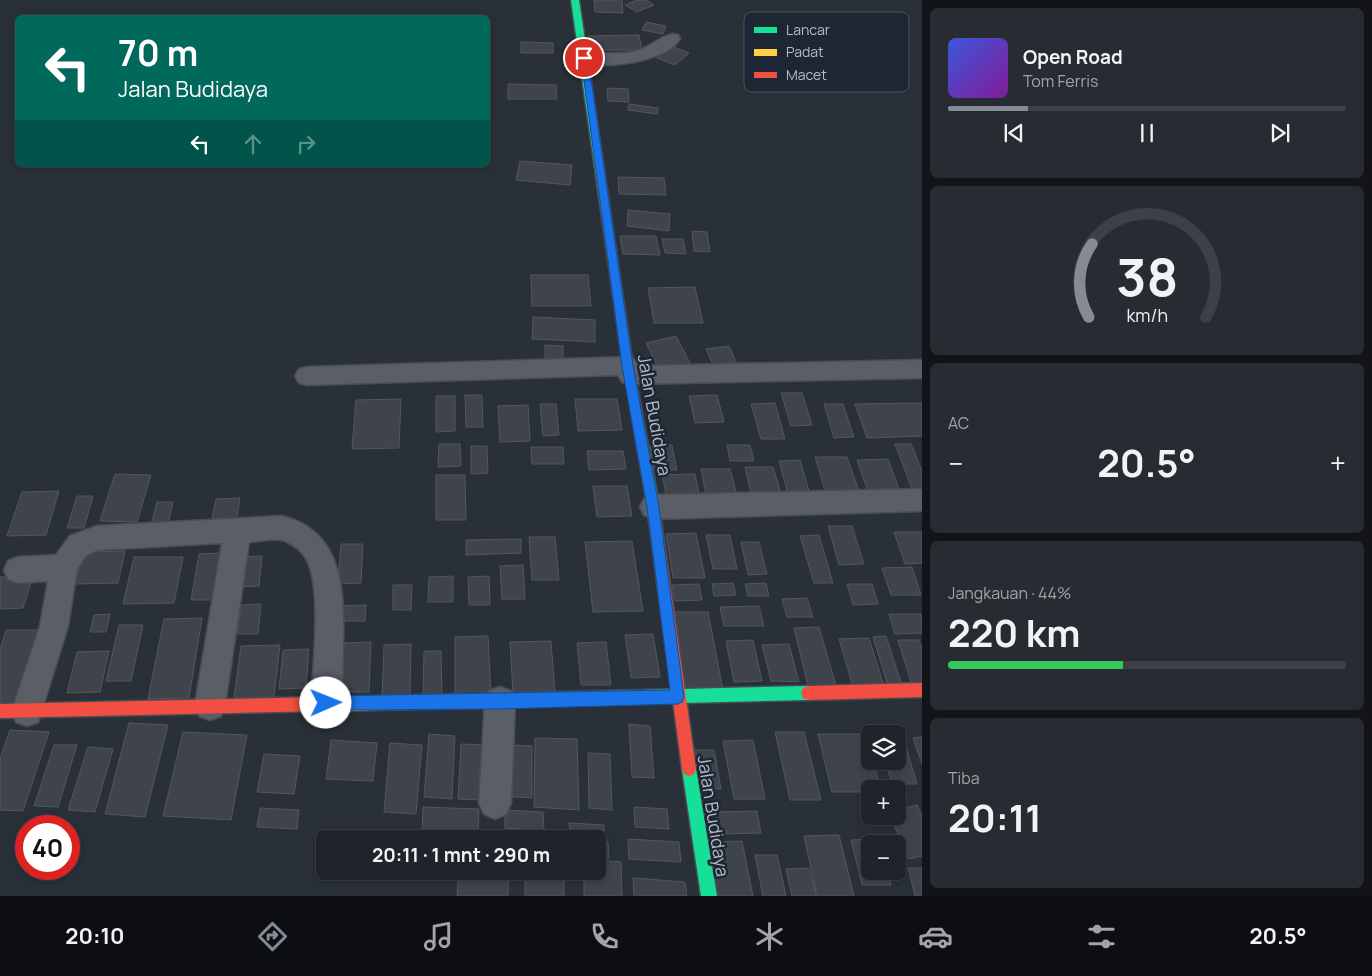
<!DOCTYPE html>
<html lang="id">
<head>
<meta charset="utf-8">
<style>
	:root { --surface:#20242a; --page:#282c32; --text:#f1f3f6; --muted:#a2a4a8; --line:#3d4147; --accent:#848b96 }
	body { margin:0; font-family:Manrope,sans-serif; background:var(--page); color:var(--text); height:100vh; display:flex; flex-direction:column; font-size:19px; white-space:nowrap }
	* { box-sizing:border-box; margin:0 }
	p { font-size:16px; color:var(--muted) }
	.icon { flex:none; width:28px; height:28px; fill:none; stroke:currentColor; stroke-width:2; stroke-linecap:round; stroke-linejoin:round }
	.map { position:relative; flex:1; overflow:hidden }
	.sheet { display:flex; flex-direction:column; gap:8px; padding:8px; background:#121417; width:450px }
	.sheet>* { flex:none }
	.hud { position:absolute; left:15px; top:15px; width:475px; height:152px; border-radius:8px; box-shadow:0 2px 8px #0003,0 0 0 1px var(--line); background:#00695c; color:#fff; overflow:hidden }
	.tools { position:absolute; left:861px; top:725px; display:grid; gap:10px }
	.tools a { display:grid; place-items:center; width:45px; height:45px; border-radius:8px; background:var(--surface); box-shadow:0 2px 8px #0003,0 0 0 1px var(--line); font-size:25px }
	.speed { position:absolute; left:15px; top:815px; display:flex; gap:10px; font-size:25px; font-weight:700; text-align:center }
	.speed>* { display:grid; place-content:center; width:65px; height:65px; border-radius:50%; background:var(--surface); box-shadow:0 2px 8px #0003,0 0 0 1px var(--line); line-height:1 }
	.speed .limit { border:8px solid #d22; background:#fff; color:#111 }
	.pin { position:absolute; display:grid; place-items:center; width:42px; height:42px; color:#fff; margin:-21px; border:2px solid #fff; border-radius:50%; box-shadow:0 1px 5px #0007 }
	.me { position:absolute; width:55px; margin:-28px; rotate:89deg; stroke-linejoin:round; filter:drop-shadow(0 0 4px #0008) }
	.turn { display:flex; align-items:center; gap:18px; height:105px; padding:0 20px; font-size:22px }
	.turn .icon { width:65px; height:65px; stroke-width:2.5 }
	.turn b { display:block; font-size:35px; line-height:42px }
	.lanes { display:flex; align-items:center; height:48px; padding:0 20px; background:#0003; justify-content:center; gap:25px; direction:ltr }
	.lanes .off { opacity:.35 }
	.big { font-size:38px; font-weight:700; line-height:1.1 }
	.sheet .card { flex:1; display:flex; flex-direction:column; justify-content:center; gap:8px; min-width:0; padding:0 18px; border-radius:8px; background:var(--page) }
	.sheet .dial { align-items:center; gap:0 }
	.dial svg { height:130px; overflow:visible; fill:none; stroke:var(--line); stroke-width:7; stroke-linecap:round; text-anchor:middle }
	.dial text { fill:var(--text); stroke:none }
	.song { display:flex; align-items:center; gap:15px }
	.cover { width:60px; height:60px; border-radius:8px; background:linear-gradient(135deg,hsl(230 70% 55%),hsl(290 70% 35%)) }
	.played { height:5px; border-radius:2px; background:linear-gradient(90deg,var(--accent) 20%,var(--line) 20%) }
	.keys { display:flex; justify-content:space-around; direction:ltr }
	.heat { display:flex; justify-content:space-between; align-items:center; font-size:28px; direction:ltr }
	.charge { height:8px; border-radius:4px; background:linear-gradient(90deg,#34c759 44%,var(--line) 0) }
	.trip { position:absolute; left:316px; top:830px; width:290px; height:50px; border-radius:8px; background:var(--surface); box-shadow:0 2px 8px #0003,0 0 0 1px var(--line); font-weight:700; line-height:50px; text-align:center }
	.tabs { display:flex; height:80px; justify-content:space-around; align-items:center; background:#0d0e11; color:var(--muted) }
	.tabs .icon { width:35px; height:35px }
	.tabs .on { color:var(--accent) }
	.tabs b { font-size:22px; color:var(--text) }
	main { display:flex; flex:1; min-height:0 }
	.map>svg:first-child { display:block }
</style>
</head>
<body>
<main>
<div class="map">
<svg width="922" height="896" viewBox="0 0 922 896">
	<rect width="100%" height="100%" fill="#2a3038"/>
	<!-- building -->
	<path fill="#3f444c" stroke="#52575f" d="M 594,0 L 622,0 L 623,13 L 595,12 Z
		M 637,0 L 646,0 L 654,5 L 637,12 L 625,5 Z
		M 646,22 L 666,26 L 663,34 L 642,30 Z
		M 639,35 L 642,50 L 590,50 L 588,36 Z
		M 521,42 L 553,43 L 553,53 L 521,53 Z
		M 671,46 L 689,53 L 675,65 L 657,58 Z
		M 508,84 L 556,85 L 557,99 L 508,99 Z
		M 607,88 L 628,89 L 629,102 L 608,101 Z
		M 629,104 L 658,108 L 657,114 L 628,110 Z
		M 520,161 L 572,165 L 570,185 L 516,180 Z
		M 618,177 L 664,178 L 666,195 L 619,194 Z
		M 628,210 L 670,214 L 669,231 L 627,226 Z
		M 692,231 L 707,232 L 710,252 L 694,251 Z
		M 620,236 L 656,236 L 660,255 L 623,254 Z
		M 662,239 L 683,239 L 686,254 L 665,253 Z
		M 531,275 L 588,275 L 591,306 L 532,306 Z
		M 695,287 L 703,323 L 654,323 L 648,288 Z
		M 533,317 L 595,320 L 595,342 L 532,339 Z
		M 676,336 L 691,365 L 660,371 L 646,343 Z
		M 545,345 L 563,346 L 563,365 L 545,364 Z
		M 729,346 L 738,366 L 715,369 L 706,349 Z
		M 781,393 L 802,393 L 812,425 L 791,426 Z
		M 465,395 L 482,395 L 483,427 L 466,427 Z
		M 717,395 L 724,422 L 695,423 L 689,396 Z
		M 436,396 L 455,396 L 455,431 L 436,432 Z
		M 401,399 L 399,448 L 352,449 L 356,400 Z
		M 575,399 L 617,399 L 622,430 L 578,431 Z
		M 775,403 L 785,439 L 761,439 L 751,404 Z
		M 922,403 L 922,436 L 867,438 L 855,404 Z
		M 540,404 L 556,404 L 559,435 L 543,436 Z
		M 824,404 L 843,404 L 854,437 L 834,438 Z
		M 528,405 L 530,441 L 500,442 L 498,406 Z
		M 439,444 L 460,444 L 461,466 L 438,467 Z
		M 895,444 L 911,444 L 922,471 L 922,497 L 915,497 Z
		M 650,445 L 672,445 L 677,470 L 654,470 Z
		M 727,445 L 750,445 L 754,461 L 730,461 Z
		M 471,446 L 487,446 L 488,473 L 471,474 Z
		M 531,447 L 563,447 L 564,464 L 532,464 Z
		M 587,451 L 623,451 L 626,469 L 589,470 Z
		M 815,457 L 847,457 L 860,494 L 826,494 Z
		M 888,459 L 903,500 L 871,500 L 857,460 Z
		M 800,460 L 812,501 L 790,501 L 779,461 Z
		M 745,467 L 773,467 L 782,497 L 752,498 Z
		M 701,469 L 730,469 L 738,499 L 707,500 Z
		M 115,474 L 151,475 L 137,522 L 100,521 Z
		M 695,474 L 700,498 L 667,499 L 662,475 Z
		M 436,475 L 465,475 L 466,520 L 436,520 Z
		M 593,486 L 627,486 L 632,516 L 597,517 Z
		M 59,491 L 46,535 L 7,536 L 22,492 Z
		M 77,496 L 93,496 L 84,528 L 67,528 Z
		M 240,498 L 237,518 L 212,519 L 216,499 Z
		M 157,502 L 173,502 L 168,525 L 151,525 Z
		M 828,526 L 852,526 L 864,564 L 839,565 Z
		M 894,532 L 922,532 L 922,563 L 905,564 Z
		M 696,533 L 705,578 L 673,578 L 666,534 Z
		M 706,535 L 730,535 L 737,569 L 713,569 Z
		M 819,535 L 833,583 L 814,583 L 800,536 Z
		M 529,537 L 555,537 L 559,580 L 532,580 Z
		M 521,539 L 521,553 L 466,555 L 466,540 Z
		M 632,541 L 643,611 L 593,612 L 585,542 Z
		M 741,542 L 759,542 L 767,574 L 748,575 Z
		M 341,544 L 363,544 L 361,583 L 338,584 Z
		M 125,551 L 118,583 L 75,584 L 83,552 Z
		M 222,553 L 215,600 L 191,600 L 199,554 Z
		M 262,556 L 259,586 L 235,587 L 239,557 Z
		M 134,557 L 183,557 L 174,603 L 123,604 Z
		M 523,565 L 525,599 L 502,599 L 500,566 Z
		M 912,567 L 921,595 L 891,595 L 882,568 Z
		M 33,576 L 23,608 L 0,609 L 0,577 Z
		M 453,576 L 453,602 L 428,602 L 429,577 Z
		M 489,576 L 490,605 L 469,605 L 468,577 Z
		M 733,583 L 736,595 L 714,596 L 712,584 Z
		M 766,583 L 769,596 L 748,596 L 745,584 Z
		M 699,584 L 702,600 L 675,601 L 672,585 Z
		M 847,584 L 872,584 L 878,604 L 853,605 Z
		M 393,585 L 412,585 L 411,610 L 393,610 Z
		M 807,598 L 813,617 L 787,617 L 782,599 Z
		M 261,604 L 258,634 L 237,634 L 241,605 Z
		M 366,605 L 365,621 L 338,621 L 339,606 Z
		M 759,606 L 764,626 L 724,626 L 720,607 Z
		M 671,612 L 708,612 L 723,690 L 685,691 Z
		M 110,614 L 106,632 L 90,632 L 94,615 Z
		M 889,614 L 921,614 L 922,633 L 895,634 Z
		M 202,618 L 189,698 L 148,699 L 164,619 Z
		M 119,625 L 143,625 L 131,681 L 106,681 Z
		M 819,627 L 837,689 L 809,690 L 794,628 Z
		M 6,630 L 40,630 L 19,703 L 0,704 L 0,650 Z
		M 653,634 L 660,677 L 631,678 L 625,635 Z
		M 488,636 L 491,695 L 455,696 L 455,637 Z
		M 886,636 L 902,685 L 888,686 L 873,637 Z
		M 869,638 L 884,686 L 853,687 L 839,639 Z
		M 753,640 L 762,681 L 734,682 L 726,641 Z
		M 898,640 L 919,640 L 922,649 L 922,688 L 913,688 Z
		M 551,641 L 555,694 L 513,695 L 510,642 Z
		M 371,642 L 369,692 L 338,692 L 341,643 Z
		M 606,642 L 611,685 L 581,685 L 577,643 Z
		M 411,644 L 410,699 L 382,699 L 384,645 Z
		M 789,644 L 799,682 L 771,681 L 762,645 Z
		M 280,645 L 274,697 L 234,698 L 241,646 Z
		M 309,649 L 306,688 L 279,689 L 283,650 Z
		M 109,651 L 100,692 L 67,693 L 77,652 Z
		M 424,651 L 441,651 L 442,694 L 423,694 Z
		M 129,723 L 168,725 L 145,817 L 105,814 Z
		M 629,724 L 650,726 L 654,778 L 632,777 Z
		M 10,730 L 49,732 L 23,811 L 0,810 L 0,759 Z
		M 183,732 L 247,735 L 231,820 L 163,816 Z
		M 775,732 L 804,732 L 821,800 L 790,800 Z
		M 429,734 L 455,736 L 452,799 L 424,797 Z
		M 818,734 L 865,734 L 870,761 L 873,761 L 881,789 L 870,789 L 870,792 L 832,792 Z
		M 922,737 L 922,764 L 913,738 Z
		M 535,738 L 577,739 L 579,810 L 534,807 Z
		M 331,740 L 377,743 L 373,781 L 326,779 Z
		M 753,740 L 765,799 L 734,799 L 723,741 Z
		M 904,740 L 917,784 L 892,784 L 885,761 L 898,761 L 898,741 Z
		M 390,743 L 422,745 L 416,814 L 384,812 Z
		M 461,744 L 485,745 L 483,800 L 458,799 Z
		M 54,745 L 77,745 L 58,807 L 34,806 Z
		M 513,745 L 532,746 L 532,798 L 501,796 Z
		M 88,747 L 113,749 L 95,812 L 68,810 Z
		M 693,750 L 714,750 L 721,789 L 700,789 Z
		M 588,753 L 610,754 L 612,810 L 589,808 Z
		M 264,754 L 300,756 L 294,794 L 257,792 Z
		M 917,805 L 922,816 L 922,856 L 909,859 L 890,816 L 898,816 L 898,810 Z
		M 423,807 L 479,809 L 478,834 L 422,831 Z
		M 634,807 L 667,809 L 669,829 L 635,827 Z
		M 260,808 L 299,810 L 297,829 L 257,827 Z
		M 505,810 L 543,812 L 544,831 L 505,828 Z
		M 757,811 L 761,833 L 718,834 L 715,812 Z
		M 569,823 L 604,825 L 604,831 L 570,829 Z
		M 839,835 L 854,896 L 817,896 L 804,836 Z
		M 628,839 L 679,842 L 681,862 L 629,859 Z
		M 879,839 L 880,844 L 870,844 L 870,871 L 888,871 L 891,885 L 862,885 L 851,840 Z
		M 598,841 L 608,842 L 609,858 L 598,857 Z
		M 742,841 L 753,896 L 717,896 L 708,842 Z
		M 755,855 L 777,855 L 786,896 L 763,896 Z
		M 598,860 L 621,862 L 622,896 L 584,896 L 584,871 L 598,871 Z
		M 809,868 L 816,896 L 792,896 L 786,869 Z
		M 908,868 L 922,868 L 922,896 L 915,896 Z
		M 459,871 L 509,871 L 508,896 L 457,896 Z
		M 525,871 L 564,871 L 564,896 L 525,896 Z
		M 633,878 L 685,882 L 687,896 L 634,896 Z"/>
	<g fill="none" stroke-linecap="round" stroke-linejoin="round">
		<!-- street casing -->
		<g stroke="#484c55" stroke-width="3">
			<path id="street" d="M 672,34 L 678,35 L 680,39 C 664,63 604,69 578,63 L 576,59 L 578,55 C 597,51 617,56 637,51 C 650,47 660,37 672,34 Z
				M 628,357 L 636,360 L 639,366 L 922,360 L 922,378 L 630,384 L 622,382 L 618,375 L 307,385 L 299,383 L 295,376 L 299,369 L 307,367 Z
				M 922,489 L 922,511 L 653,519 L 644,515 L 640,507 L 644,499 L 653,495 Z
				M 282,516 C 347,532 344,598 343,653 C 342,673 344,695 337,714 L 326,718 L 315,714 L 311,703 C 313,669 322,589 307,560 C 303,553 295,545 287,542 C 277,537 260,541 249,542 L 225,705 L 221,716 L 210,720 L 199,716 L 195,705 L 222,543 L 97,550 L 86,556 L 77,569 L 68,626 L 38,722 L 27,726 L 16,722 L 12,711 L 40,626 L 48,581 L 18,583 L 8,579 L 4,570 L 8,561 L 18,557 L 56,555 L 70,536 L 97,526 Z
				M 500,687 L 511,691 L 515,702 L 511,803 L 506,814 L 495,819 L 484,814 L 479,803 L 485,702 L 489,691 Z"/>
		</g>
		<!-- fast casing -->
		<g stroke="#484c55" stroke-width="3">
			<path id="fast" d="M 571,0 L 579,0 L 633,366 L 658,499 L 656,503 L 652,504 L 648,503 L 646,499 L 623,366 Z
				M 808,686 L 813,688 L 815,693 L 813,698 L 808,700 L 520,707 L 515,705 L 513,700 L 515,695 L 520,693 Z
				M 689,762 L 694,764 L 696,769 L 717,896 L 701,896 L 682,769 L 684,764 Z"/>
		</g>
		<!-- slow casing -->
		<g stroke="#484c55" stroke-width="3">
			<path id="slow" d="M 520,693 L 525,695 L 527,700 L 525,705 L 520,707 L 325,711 L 320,709 L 318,704 L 320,699 L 325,697 Z"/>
		</g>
		<!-- jam casing -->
		<g stroke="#484c55" stroke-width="3">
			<path id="jam" d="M 652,494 L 656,495 L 658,499 L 696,769 L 694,774 L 689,776 L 684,774 L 682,769 L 646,499 L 648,495 Z
				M 922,683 L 922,697 L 808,700 L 803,698 L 801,693 L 803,688 L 808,686 Z
				M 325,697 L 330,699 L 332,704 L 330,709 L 325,711 L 0,718 L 0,704 Z"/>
		</g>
		<!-- street -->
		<use href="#street" fill="#5a5e66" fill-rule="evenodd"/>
		<!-- fast -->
		<use href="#fast" fill="#16e098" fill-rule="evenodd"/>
		<!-- slow -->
		<use href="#slow" fill="#ffcf43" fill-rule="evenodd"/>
		<!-- jam -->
		<use href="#jam" fill="#f24e42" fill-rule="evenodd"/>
	</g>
	<!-- route -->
	<path fill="#1a73e8" stroke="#114b97" d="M 584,56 L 588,58 L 633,366 L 659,507 L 684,697 L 682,702 L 678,704 L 500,709 L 326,710 L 321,708 L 319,703 L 321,698 L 326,696 L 670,690 L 647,507 L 622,366 L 581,58 Z"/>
	<g text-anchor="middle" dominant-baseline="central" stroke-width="5" stroke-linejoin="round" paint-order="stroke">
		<!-- street labels -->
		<g font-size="18" fill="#b4bcc9" stroke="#1d2633">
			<text transform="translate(655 415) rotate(80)">Jalan Budidaya</text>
			<text transform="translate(714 816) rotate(81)">Jalan Budidaya</text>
		</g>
	</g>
	<!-- legend -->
	<rect x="744" y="12" width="165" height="80" rx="8" fill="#1d2633" stroke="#4a5360" stroke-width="1"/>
	<rect x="754" y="27" width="23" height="6" fill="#16e098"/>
	<rect x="754" y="49" width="23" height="7" fill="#ffcf43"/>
	<rect x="754" y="72" width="23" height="6" fill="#f24e42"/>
	<g font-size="14" fill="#b4bcc9">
		<text x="786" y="35">Lancar</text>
		<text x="786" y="57">Padat</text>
		<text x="786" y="80">Macet</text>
	</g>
</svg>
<div class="tools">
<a><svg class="icon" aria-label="layers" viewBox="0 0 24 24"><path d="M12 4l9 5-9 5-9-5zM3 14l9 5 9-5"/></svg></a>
<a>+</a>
<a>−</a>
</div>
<div class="speed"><div class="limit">40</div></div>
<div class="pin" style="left:584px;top:58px;background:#d93025"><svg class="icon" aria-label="arrive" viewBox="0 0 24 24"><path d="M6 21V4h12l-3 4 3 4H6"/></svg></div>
<svg class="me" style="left:326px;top:703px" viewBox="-20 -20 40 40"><circle r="19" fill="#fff"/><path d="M0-13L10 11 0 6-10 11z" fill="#1a73e8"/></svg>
<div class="trip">20:11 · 1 mnt · 290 m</div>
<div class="hud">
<div class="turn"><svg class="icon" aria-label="left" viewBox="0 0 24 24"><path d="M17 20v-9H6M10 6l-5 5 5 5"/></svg><div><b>70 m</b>Jalan Budidaya</div></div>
<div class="lanes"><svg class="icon" aria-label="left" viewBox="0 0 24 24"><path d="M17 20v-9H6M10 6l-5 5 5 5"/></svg><svg class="icon off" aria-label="ahead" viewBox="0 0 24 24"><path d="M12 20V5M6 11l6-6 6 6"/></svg><svg class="icon off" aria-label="right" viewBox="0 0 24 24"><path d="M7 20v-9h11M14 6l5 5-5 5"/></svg></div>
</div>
</div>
<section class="sheet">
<div class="card">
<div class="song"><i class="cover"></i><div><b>Open Road</b><p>Tom Ferris</p></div></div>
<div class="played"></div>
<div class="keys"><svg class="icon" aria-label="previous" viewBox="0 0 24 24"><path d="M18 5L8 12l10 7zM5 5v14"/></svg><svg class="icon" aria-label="pause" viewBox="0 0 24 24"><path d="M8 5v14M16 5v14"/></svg><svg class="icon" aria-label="next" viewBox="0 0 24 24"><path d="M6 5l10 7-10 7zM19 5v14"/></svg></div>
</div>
<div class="card dial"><svg viewBox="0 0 100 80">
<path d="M14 69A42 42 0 1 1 86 69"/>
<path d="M14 69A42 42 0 0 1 16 24" stroke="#848b96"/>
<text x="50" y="56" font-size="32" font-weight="700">38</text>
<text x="50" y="72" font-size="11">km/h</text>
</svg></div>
<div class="card"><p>AC</p>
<div class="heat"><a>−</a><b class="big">20.5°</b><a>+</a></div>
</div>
<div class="card"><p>Jangkauan · 44%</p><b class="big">220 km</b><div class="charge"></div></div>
<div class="card"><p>Tiba</p><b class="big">20:11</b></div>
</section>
</main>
<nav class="tabs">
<b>20:10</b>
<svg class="icon on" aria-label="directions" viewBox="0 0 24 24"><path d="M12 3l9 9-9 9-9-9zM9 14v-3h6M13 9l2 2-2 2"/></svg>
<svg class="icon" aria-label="music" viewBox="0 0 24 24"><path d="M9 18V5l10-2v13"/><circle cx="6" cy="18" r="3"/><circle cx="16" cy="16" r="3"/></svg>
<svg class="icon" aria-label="phone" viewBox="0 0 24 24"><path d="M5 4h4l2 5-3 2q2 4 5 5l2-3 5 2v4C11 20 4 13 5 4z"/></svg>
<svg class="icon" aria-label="climate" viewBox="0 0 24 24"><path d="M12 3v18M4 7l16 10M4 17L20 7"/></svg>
<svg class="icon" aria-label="car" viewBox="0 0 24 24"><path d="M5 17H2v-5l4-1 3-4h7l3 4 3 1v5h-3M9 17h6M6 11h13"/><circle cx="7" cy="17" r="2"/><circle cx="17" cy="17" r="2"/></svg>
<svg class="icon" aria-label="filters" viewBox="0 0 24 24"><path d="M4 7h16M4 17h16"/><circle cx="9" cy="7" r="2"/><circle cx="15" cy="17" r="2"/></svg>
<b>20.5°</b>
</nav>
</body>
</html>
